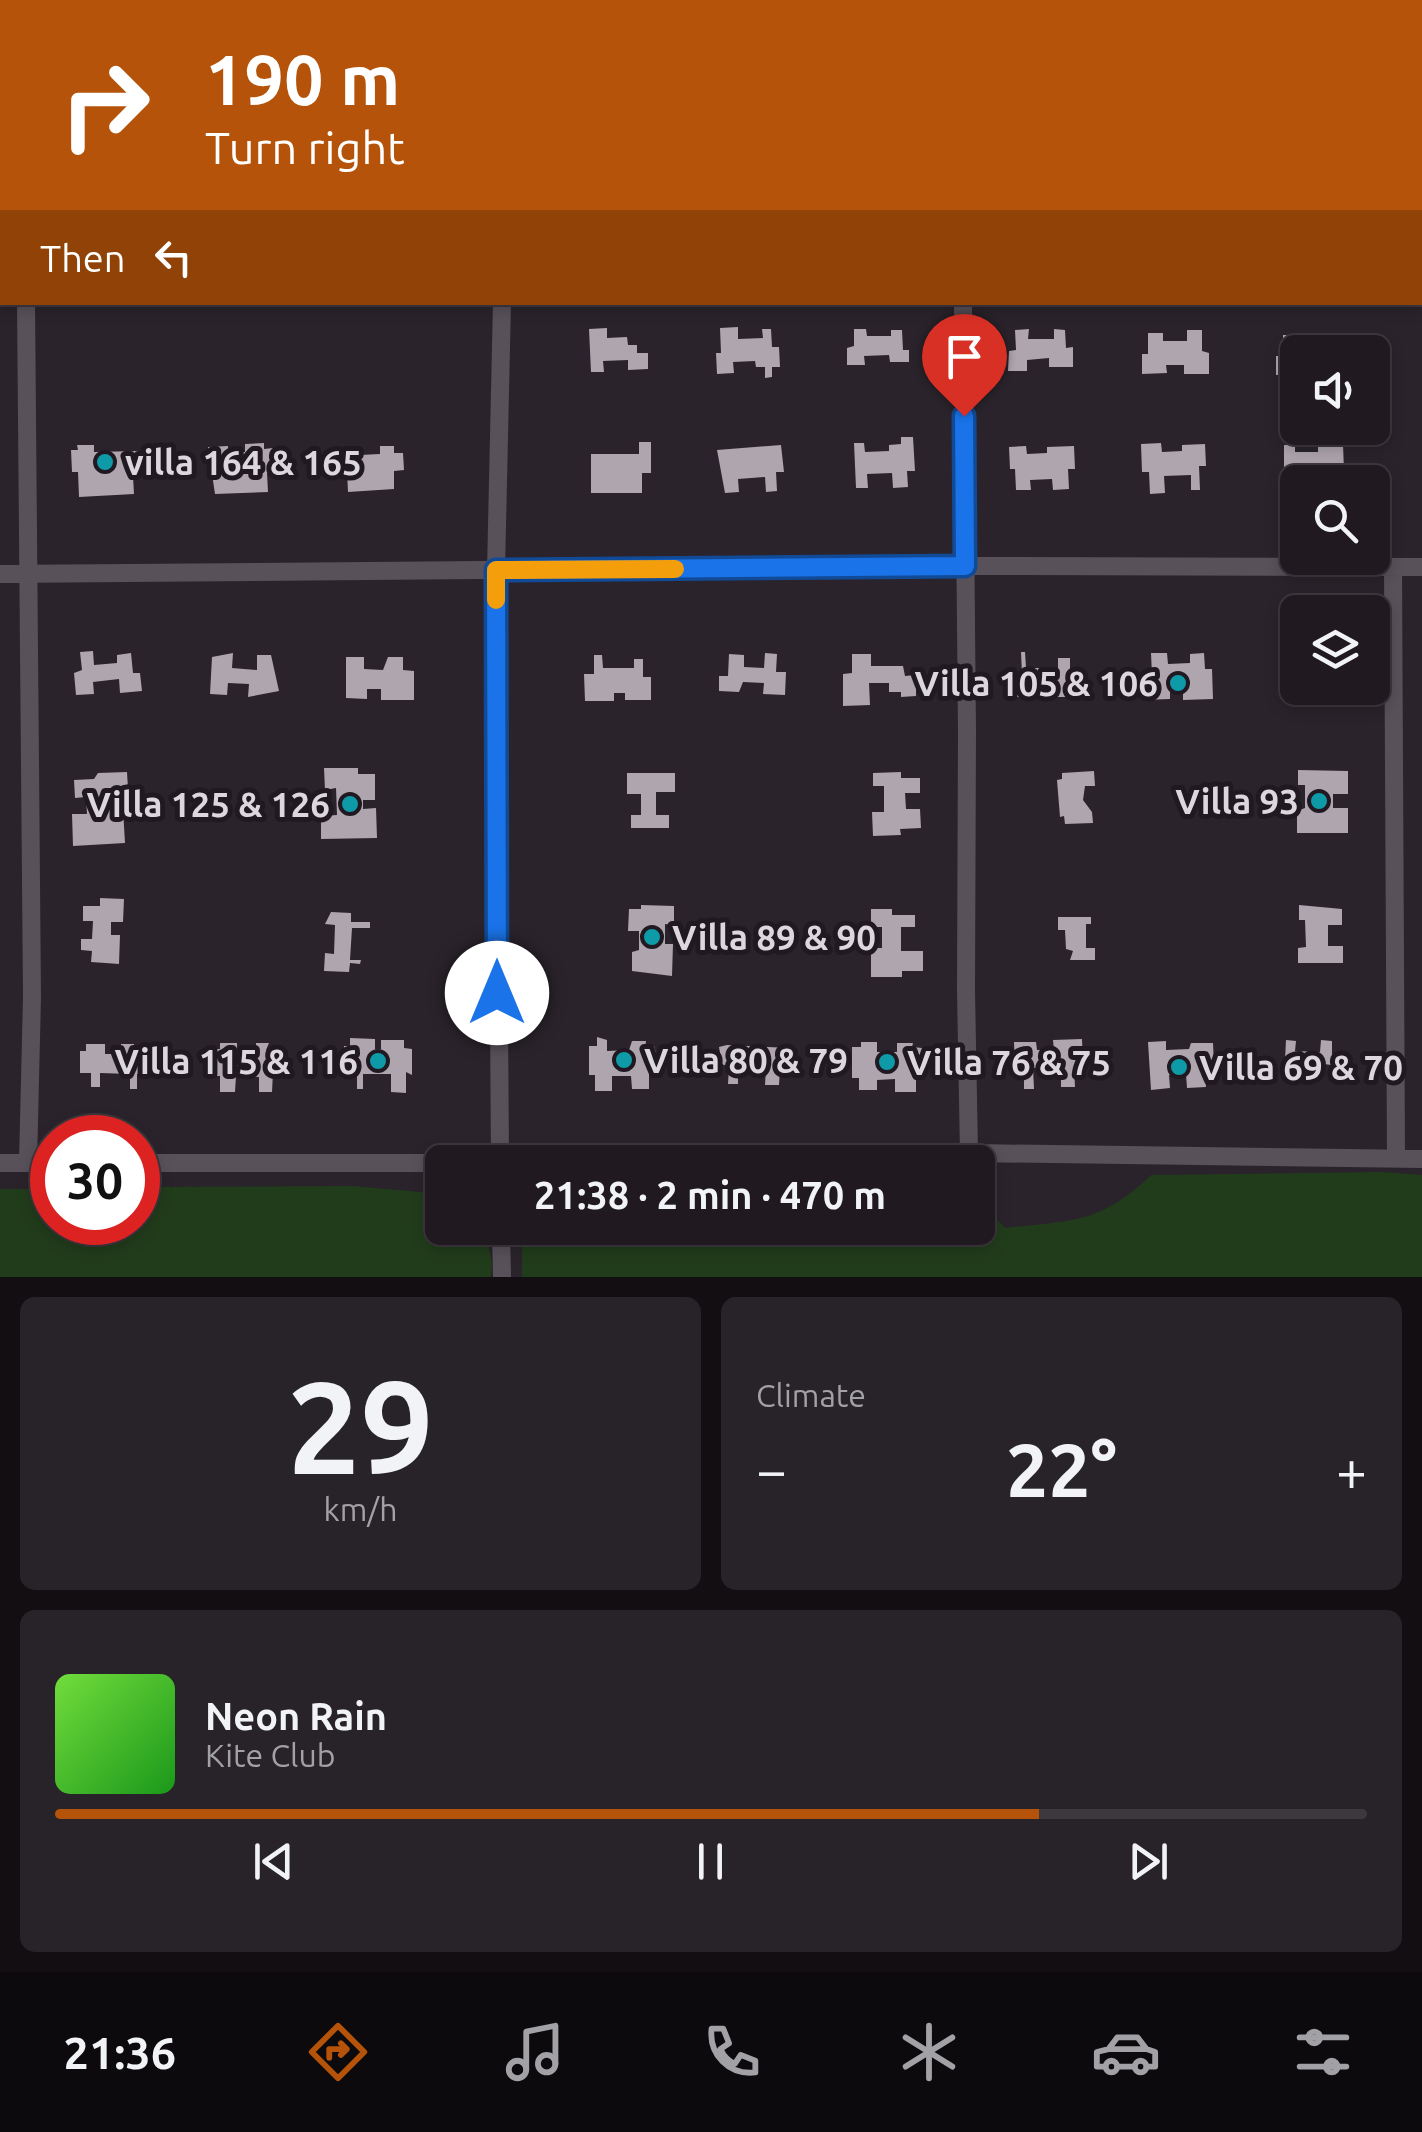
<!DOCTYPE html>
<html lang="en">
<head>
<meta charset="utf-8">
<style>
	:root { --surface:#201a20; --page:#282329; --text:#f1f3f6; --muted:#a2a1a5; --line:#3d383e; --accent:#b45309 }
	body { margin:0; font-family:Ubuntu,sans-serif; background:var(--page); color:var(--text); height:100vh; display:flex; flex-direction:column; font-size:38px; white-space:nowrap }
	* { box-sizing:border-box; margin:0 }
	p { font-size:32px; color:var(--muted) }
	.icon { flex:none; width:55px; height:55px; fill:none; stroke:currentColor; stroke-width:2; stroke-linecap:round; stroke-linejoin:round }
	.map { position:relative; height:1277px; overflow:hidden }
	.panel { display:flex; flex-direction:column; gap:20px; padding:20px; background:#120e12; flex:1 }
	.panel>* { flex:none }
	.top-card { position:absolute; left:0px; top:0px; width:1422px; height:305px; box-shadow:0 5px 15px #0003,0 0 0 2px var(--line); background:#b45309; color:#fff; overflow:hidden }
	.tools { position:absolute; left:1280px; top:335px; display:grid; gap:20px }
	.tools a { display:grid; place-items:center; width:110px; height:110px; border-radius:15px; background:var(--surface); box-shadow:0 5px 15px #0003,0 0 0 2px var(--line); font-size:50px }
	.speed { position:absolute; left:30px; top:1115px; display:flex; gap:20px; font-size:50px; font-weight:700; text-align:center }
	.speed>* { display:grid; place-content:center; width:130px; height:130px; border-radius:50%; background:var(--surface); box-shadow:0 5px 15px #0003,0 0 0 2px var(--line); line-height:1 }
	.speed .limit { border:15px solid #d22; background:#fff; color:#111 }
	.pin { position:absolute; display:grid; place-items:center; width:85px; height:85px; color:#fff; margin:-102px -42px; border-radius:50% 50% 50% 0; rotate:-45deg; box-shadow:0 0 10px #0007 }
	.pin .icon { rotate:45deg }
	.me { position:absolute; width:110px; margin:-55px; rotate:0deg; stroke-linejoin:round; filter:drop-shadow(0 0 8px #0008) }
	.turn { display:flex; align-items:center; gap:35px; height:210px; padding:0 40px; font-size:45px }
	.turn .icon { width:130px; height:130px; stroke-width:2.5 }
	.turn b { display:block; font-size:70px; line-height:85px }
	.then { display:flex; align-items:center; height:95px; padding:0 40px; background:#0003; gap:20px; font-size:38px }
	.big { font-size:75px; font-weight:700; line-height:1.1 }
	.panel .tile { flex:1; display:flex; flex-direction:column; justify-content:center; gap:15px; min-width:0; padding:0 35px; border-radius:15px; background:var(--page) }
	.panel .dial { align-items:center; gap:0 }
	.dial b { font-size:130px; line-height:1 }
	.song { display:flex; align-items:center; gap:30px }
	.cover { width:120px; height:120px; border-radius:15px; background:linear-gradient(135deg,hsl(100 70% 55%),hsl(120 70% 35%)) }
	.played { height:10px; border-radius:5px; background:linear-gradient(90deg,var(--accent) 75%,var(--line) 75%) }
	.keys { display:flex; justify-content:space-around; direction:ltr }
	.heat { display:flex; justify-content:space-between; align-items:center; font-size:55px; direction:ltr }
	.panel .tiles { flex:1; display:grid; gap:20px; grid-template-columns:1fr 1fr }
	.tile:last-child { grid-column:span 2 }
	.trip { position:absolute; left:425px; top:1145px; width:570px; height:100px; border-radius:15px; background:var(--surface); box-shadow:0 5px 15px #0003,0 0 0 2px var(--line); font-weight:700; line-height:100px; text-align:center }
	.tab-bar { display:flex; height:160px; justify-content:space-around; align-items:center; background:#0d0a0d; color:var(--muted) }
	.tab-bar .icon { width:70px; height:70px }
	.tab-bar .on { color:var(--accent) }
	.tab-bar b { font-size:45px; color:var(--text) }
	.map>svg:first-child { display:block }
</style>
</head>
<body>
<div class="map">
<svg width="1422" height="1277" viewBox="0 0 1422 1277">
	<rect width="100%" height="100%" fill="#2a232b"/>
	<!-- green -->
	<path fill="#213c1b" d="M 143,0 L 1229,0 L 1229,2 L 143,2 Z
		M 1382,1172 L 1422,1175 L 1422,1277 L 522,1277 L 522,1228 L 978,1228 L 978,1198 L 1005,1228 C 1072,1220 1099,1225 1151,1175 Z
		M 353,1186 L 442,1194 L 442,1228 L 484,1228 L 492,1262 L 491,1277 L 0,1277 L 0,1189 L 52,1189 L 52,1222 L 138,1222 L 138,1187 Z"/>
	<!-- building -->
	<path fill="#aea5af" d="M 738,327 L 738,339 L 763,338 L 762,329 L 771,329 L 772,347 L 779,347 L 780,367 L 772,367 L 772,377 L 765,378 L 765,367 L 756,367 L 755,361 L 733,362 L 734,373 L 717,374 L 716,353 L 721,353 L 720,328 Z
		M 607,328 L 607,338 L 627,337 L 628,345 L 637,345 L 637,353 L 648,353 L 648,369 L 628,370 L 628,360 L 603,361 L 604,372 L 591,372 L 589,329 Z
		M 854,329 L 866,329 L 867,336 L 891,336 L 891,330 L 902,330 L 903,350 L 909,350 L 909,362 L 890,362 L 889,355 L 864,356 L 865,365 L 847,365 L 847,348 L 854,346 Z
		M 1029,329 L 1028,339 L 1054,339 L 1054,329 L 1065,330 L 1066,348 L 1073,347 L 1073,367 L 1049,367 L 1049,358 L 1027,360 L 1027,371 L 1008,371 L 1009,351 L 1016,350 L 1015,330 Z
		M 1187,330 L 1202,330 L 1202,351 L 1209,353 L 1209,374 L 1184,374 L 1184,365 L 1166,365 L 1167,373 L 1142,374 L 1142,354 L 1148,354 L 1148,333 L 1163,333 L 1163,341 L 1187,341 Z
		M 1333,333 L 1333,347 L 1327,347 L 1327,352 L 1298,352 L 1298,374 L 1276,375 L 1276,356 L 1283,356 L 1283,335 L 1294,335 L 1295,343 L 1318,343 L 1318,334 Z
		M 901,437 L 913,437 L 915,471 L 907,471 L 908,487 L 893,488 L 892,473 L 867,474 L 868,488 L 856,488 L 854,443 L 864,443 L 865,452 L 889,451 L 889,445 L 901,444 Z
		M 639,442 L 651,442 L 651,473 L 642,473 L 642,493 L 591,493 L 591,454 L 639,454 Z
		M 264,443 L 264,449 L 273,448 L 274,472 L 267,473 L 268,492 L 215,494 L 208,447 L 228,446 L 228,453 L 245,452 L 245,444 Z
		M 1161,443 L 1162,452 L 1182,451 L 1182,445 L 1205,444 L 1206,466 L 1199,466 L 1200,490 L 1191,490 L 1191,475 L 1164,476 L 1165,493 L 1150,494 L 1149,472 L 1142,472 L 1141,444 Z
		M 1318,444 L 1343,444 L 1344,471 L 1335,470 L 1335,482 L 1319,482 L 1319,478 L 1295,478 L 1295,491 L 1284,491 L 1284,445 L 1295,445 L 1295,452 L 1318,452 Z
		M 77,445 L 94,445 L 94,452 L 138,451 L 140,473 L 133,476 L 134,494 L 79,497 L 78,472 L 72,472 L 71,450 L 78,450 Z
		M 781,445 L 784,472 L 776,472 L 777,491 L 766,492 L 765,477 L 738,479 L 739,492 L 725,493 L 717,450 Z
		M 380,446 L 394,446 L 394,453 L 403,453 L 404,470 L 394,471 L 394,489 L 348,492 L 346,449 L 359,448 L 360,455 L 380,454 Z
		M 1026,446 L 1027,454 L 1047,453 L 1047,447 L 1074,446 L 1075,469 L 1068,469 L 1069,489 L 1053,490 L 1052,479 L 1030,480 L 1031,490 L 1016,490 L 1015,469 L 1010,469 L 1009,447 Z
		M 93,651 L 94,665 L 117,663 L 117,655 L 131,653 L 133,673 L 140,673 L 142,691 L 120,693 L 119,679 L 93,682 L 94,694 L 76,695 L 74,673 L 82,670 L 80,652 Z
		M 1021,652 L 1025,652 L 1026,668 L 1058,668 L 1058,658 L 1070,658 L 1070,674 L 1079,674 L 1079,697 L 1053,697 L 1053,688 L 1031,688 L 1032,697 L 1011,697 L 1011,674 L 1022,674 Z
		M 1298,652 L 1298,688 L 1332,688 L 1333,693 L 1287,696 L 1284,653 Z
		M 233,653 L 232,668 L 257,670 L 257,655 L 271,655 L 279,691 L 248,697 L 249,684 L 228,683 L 227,695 L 210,694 L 212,657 Z
		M 765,653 L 777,654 L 776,672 L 786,672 L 785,695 L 763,694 L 764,683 L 743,682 L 739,692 L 719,691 L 719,676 L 728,676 L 729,654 L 744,655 L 744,667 L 764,668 Z
		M 1151,653 L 1167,653 L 1168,664 L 1190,663 L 1190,654 L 1204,653 L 1205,669 L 1212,669 L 1213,699 L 1183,700 L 1183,692 L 1170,692 L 1170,699 L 1144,700 L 1143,672 L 1152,675 Z
		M 852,654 L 871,654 L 871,666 L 903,666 L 905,676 L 916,675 L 916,696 L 901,697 L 901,692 L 889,692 L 889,683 L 869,683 L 870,705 L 843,706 L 843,674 L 852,673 Z
		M 594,655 L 602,655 L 603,668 L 634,668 L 634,659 L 643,659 L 643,677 L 651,677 L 651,700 L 625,700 L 625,693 L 614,693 L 614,701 L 585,701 L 584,674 L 594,674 Z
		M 346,657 L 364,657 L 364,669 L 383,670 L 388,657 L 403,657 L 403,670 L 414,671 L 414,700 L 381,700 L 381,689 L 367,689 L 367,699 L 346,698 Z
		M 324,768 L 358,768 L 358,774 L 375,774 L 375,800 L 363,800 L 363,809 L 376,808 L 377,838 L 321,839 L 321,816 L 337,815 L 336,788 L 325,790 Z
		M 1298,770 L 1348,771 L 1348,794 L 1333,794 L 1333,808 L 1348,808 L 1348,833 L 1297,833 L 1297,811 L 1305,808 L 1305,785 L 1298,785 Z
		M 1094,771 L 1095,786 L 1085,786 L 1083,800 L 1092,812 L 1093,823 L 1065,824 L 1064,816 L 1060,817 L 1057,780 L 1062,779 L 1062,773 Z
		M 127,772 L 128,789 L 108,790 L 108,810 L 123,809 L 125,843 L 73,846 L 72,814 L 87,814 L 86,797 L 75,798 L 74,780 L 94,779 L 98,773 Z
		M 901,772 L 901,778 L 920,778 L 920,793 L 905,793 L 906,809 L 920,809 L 921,828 L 900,829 L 901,835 L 873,836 L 872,812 L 884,812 L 884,786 L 873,786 L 873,773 Z
		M 627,773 L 675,773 L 675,792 L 656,792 L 656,815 L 669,815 L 669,828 L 631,828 L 631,815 L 641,815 L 641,794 L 627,794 Z
		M 100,898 L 124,899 L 123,922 L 111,922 L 111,935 L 120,935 L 119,964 L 91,962 L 92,951 L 81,950 L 81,939 L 92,939 L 93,921 L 83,921 L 83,906 L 100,906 Z
		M 641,905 L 674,906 L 674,925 L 665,924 L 665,944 L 673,944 L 672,976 L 632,971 L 632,952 L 639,950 L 639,931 L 628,931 L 629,909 L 641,909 Z
		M 1299,905 L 1342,909 L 1342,925 L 1328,925 L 1328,946 L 1343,946 L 1343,963 L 1298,963 L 1298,948 L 1306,947 L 1305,920 L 1299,920 Z
		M 871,909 L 892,909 L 892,915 L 915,915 L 915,927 L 901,927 L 901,951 L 923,951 L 923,971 L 902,971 L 902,977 L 871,977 L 871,948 L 882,948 L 882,927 L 871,927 Z
		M 331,912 L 351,913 L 351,922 L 370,922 L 370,928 L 352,928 L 350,960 L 361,960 L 360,964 L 350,963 L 349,972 L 324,971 L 325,953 L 334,954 L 335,925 L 325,924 Z
		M 1058,917 L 1091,917 L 1091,924 L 1086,924 L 1086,948 L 1095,948 L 1095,960 L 1070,960 L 1073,951 L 1066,949 L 1065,930 L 1058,930 Z
		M 597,1037 L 607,1040 L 607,1051 L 629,1050 L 632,1041 L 646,1041 L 645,1049 L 654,1046 L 661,1068 L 649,1068 L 649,1089 L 632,1089 L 631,1076 L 612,1076 L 612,1091 L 595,1091 L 595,1075 L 589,1075 L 589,1046 L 597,1046 Z
		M 350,1038 L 375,1039 L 375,1049 L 381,1049 L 381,1040 L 404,1040 L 404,1048 L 412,1049 L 412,1075 L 406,1072 L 406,1093 L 391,1092 L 391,1074 L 363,1074 L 363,1089 L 357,1089 L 357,1076 L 344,1076 L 344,1046 L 350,1046 Z
		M 1082,1039 L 1083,1066 L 1074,1067 L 1075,1087 L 1061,1087 L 1061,1068 L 1033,1068 L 1034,1089 L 1024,1089 L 1024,1068 L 1015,1064 L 1014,1042 L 1036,1042 L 1037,1050 L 1054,1050 L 1053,1040 Z
		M 1286,1040 L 1296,1041 L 1295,1051 L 1320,1052 L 1321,1040 L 1332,1041 L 1332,1065 L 1323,1064 L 1323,1070 L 1295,1069 L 1295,1061 L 1285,1060 Z
		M 1166,1041 L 1166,1050 L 1189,1049 L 1191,1043 L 1213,1043 L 1214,1065 L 1204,1069 L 1206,1087 L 1187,1088 L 1186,1074 L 1169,1075 L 1170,1088 L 1151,1090 L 1148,1042 Z
		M 861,1042 L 877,1042 L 877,1052 L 897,1052 L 897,1043 L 913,1043 L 912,1047 L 922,1048 L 922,1072 L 916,1073 L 916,1092 L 895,1092 L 895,1079 L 877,1080 L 877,1090 L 859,1090 L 859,1078 L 852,1078 L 852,1047 L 861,1047 Z
		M 220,1043 L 237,1043 L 237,1056 L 256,1056 L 256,1043 L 269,1043 L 266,1050 L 280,1050 L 280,1072 L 273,1072 L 272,1092 L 259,1092 L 259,1077 L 236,1076 L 235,1092 L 220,1092 L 220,1076 L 210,1076 L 210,1049 L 220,1049 Z
		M 86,1044 L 105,1044 L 105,1054 L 121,1054 L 121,1044 L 134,1044 L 135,1057 L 145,1058 L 145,1074 L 137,1074 L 137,1089 L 130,1089 L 130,1074 L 100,1073 L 100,1087 L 91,1087 L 91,1073 L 80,1073 L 80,1051 L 86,1051 Z
		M 727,1045 L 790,1048 L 790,1069 L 780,1069 L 779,1085 L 765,1085 L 766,1068 L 738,1067 L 738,1084 L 728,1084 L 729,1067 L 722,1064 L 719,1047 Z"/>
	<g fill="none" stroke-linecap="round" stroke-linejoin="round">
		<!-- street -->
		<path stroke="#59515a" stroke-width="18" d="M 1420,239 L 1422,239
			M 0,250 L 2,250
			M 26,302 L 32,997 L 28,1163
			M 963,302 L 967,731 L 966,991 L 969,1153
			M 1393,567 L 1396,1158
			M 0,574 L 965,566 L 1422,567
			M 500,1162 L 496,571 L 502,302
			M 520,1162 L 969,1153 L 1422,1159
			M 0,1163 L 52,1163
			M 138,1163 L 442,1163
			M 501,1228 L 502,1277"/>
	</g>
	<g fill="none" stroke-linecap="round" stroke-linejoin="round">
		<!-- route casing -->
		<g stroke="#114b97" stroke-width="25">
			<path id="route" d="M 497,993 L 496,570 L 965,566 L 964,416"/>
		</g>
		<!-- route -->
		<use href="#route" stroke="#1a73e8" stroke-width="18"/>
		<!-- slow -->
		<path stroke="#f59e0b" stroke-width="18" d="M 496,600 L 496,570 L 675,569"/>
	</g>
	<!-- markers -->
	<g fill="#0f9aa8" stroke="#201921" stroke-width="4">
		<circle cx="105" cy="462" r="10"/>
		<circle cx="1178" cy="683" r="10"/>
		<circle cx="1319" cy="801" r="10"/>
		<circle cx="350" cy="804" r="10"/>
		<circle cx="652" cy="937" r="10"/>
		<circle cx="624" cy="1060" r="10"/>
		<circle cx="378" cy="1061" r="10"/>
		<circle cx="887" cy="1062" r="10"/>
		<circle cx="1179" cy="1067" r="10"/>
	</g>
	<g text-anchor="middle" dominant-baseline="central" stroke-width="10" stroke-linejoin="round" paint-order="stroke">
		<!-- poi labels -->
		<g font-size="35" font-weight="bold" fill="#dcd7dd" stroke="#201921" text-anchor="start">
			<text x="125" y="462">villa 164 &amp; 165</text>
			<text x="1158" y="683" text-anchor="end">Villa 105 &amp; 106</text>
			<text x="1299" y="801" text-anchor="end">Villa 93</text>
			<text x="330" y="804" text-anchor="end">Villa 125 &amp; 126</text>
			<text x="672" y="937">Villa 89 &amp; 90</text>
			<text x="644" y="1060">Villa 80 &amp; 79</text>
			<text x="358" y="1061" text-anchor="end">Villa 115 &amp; 116</text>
			<text x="907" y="1062">Villa 76 &amp; 75</text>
			<text x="1199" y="1067">Villa 69 &amp; 70</text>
		</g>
	</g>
</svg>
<div class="tools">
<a><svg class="icon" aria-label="sound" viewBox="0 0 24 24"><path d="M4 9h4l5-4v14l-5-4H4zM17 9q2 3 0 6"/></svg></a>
<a><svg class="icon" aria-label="search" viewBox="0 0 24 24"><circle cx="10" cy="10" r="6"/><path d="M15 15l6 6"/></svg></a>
<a><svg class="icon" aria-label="layers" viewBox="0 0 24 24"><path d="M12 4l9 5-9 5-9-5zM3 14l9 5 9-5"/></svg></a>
</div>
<div class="speed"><div class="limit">30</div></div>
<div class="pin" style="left:964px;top:416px;background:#d93025"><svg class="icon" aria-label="arrive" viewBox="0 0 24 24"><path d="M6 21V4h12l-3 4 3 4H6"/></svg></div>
<svg class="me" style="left:497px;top:993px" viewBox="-20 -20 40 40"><circle r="19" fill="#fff"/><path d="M0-13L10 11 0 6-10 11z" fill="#1a73e8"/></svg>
<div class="trip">21:38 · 2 min · 470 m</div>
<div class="top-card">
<div class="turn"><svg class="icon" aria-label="right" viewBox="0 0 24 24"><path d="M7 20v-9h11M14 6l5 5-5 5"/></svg><div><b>190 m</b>Turn right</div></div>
<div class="then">Then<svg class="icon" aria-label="left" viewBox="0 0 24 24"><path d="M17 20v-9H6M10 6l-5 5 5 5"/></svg></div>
</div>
</div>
<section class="panel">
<div class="tiles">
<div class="tile dial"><b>29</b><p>km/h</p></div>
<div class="tile"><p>Climate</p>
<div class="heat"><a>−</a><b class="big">22°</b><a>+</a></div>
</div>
<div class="tile">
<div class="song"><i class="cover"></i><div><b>Neon Rain</b><p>Kite Club</p></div></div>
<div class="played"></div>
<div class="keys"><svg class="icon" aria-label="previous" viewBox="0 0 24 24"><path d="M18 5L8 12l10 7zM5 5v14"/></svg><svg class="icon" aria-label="pause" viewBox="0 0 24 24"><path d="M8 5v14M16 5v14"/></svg><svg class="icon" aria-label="next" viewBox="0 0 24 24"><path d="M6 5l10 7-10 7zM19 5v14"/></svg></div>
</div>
</div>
</section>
<nav class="tab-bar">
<b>21:36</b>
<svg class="icon on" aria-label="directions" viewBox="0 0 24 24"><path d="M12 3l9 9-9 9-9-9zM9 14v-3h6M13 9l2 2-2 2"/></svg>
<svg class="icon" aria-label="music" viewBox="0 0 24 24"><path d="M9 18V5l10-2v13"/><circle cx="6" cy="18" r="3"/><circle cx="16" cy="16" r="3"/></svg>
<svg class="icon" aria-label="phone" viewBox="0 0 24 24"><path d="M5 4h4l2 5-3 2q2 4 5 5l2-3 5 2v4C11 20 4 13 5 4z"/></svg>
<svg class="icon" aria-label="climate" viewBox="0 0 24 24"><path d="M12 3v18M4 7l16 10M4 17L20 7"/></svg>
<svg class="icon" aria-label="car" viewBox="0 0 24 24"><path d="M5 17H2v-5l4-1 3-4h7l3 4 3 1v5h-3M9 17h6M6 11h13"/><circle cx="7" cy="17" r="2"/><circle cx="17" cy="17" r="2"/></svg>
<svg class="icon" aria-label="filters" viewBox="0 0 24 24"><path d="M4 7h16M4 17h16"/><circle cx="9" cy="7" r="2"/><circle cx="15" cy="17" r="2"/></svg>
</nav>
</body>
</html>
